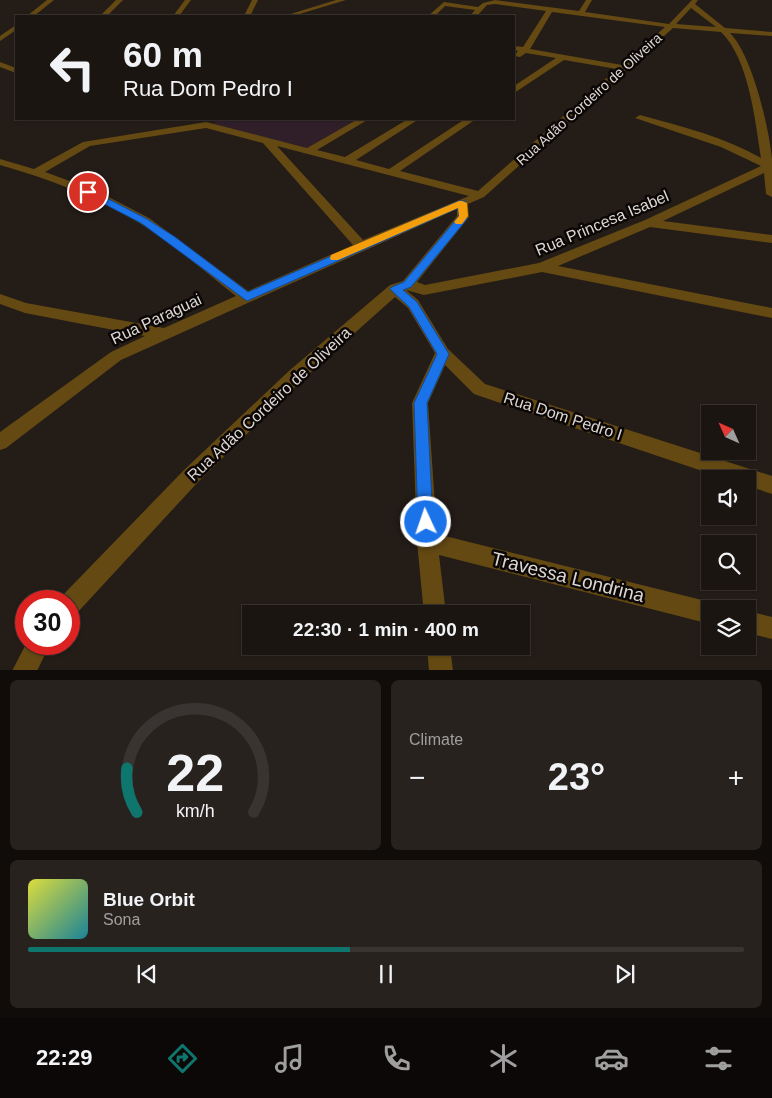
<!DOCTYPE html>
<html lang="en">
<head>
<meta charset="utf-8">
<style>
	:root { --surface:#1b1511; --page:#28221f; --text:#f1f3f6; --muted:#a09f9f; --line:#393431; --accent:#0f766e }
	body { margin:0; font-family:Helvetica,sans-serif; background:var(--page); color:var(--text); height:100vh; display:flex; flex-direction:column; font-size:19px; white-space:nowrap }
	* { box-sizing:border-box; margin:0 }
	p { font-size:16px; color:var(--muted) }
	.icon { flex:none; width:28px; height:28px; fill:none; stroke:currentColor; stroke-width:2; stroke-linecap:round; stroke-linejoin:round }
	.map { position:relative; height:670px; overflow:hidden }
	.details { display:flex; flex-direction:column; gap:10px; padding:10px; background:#0f0c09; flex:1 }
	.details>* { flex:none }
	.hud { position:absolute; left:15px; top:15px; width:500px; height:105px; border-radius:0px; box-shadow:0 1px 4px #0004,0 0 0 1px var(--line); background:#1b1511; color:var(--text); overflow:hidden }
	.needle { width:32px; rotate:315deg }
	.buttons { position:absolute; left:701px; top:405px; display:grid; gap:10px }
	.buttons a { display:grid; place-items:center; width:55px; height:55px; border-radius:0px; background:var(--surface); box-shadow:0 1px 4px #0004,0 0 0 1px var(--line); font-size:25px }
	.speed { position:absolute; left:15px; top:590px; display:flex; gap:10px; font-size:25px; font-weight:700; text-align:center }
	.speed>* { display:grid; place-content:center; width:65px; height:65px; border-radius:50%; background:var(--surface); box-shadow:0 1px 4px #0004,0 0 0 1px var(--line); line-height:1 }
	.speed .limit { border:8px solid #d22; background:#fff; color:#111 }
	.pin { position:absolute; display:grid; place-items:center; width:42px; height:42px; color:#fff; margin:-21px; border:2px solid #fff; border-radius:50%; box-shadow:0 1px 5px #0007 }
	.me { position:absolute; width:55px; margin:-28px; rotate:357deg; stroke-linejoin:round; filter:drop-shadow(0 0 4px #0008) }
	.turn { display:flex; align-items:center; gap:18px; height:105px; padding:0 25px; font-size:22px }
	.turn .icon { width:65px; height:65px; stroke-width:2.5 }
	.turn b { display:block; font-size:35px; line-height:42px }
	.big { font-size:38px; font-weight:600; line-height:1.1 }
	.details .card { flex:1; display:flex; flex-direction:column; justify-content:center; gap:8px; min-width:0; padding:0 18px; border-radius:8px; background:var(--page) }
	.details .dial { align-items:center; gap:0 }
	.dial svg { height:130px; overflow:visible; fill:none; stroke:var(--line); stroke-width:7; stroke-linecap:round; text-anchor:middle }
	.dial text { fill:var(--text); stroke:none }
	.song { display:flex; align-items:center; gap:15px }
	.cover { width:60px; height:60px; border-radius:8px; background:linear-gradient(135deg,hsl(60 70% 55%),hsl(190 70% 35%)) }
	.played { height:5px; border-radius:2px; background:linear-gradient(90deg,var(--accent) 45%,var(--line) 45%) }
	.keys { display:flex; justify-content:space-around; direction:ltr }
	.heat { display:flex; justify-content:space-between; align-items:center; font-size:28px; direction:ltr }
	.details .tiles { flex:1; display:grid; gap:10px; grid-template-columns:1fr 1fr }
	.card:last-child { grid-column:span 2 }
	.trip { position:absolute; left:242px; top:605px; width:288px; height:50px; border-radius:0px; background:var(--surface); box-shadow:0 1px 4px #0004,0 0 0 1px var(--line); font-weight:600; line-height:50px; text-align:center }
	.tab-bar { display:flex; height:80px; justify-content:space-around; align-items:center; background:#0b0807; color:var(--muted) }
	.tab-bar .icon { width:35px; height:35px }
	.tab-bar .on { color:var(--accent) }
	.tab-bar b { font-size:22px; color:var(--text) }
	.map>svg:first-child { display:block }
</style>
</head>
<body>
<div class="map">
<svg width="772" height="671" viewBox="0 0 772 671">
	<rect width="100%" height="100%" fill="#241c17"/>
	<!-- commercial -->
	<path fill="#301f29" d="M 220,119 L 358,119 L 307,148 L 212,124 Z"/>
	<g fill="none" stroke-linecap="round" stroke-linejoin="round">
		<!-- minor -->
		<path fill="#644912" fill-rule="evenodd" d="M 47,0 L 54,0 L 34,16 L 27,16 Z
			M 116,0 L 123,0 L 107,16 L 100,16 Z
			M 185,0 L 191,0 L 179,16 L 173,16 Z
			M 252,0 L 258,0 L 250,16 L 244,16 Z
			M 336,0 L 346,0 L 293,16 L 284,16 Z
			M 495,0 L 579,11 L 586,0 L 592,0 L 585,12 L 669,24 L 692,0 L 698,0 L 695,4 L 725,28 L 772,32 L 772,36 L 730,33 C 752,55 769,127 772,159 C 772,172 772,185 772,197 L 766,194 L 764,173 L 663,221 L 772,235 L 772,243 L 650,227 L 558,266 L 772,308 L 772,318 L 542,272 L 424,295 L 406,290 L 418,300 L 448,349 L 485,384 L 772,476 L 772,494 L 748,486 L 748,479 L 726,479 L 474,394 L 445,365 L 428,403 L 437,534 L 710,602 L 718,605 L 719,609 L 710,609 L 710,624 L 439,555 L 446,614 L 424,614 L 417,542 L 412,403 L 435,353 L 408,308 L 395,297 L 302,380 L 198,482 L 77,613 L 69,616 L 69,601 L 60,601 L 61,597 L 184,470 L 290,370 L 390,285 L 403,281 L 457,216 L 457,209 L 121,360 L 6,448 L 0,450 L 0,432 L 111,352 L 145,336 L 25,313 L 0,304 L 0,294 L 26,303 L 164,328 L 236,296 C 205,272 175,245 141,224 C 98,197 49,179 0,165 L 0,159 L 34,169 L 83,142 L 206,122 L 307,148 L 358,119 L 369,119 L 317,150 L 345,157 L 408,119 L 419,119 L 356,160 L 389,169 L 465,119 L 476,119 L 400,171 L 478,191 L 617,69 L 564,60 L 514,93 L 514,86 L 556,58 L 526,53 L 520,57 L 514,56 L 518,51 L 514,50 L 514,46 L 523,47 L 546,11 L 495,4 L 487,5 L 477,16 L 470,16 L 475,10 L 445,6 L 435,16 L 428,16 L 444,2 L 478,7 L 483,3 ZM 691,8 L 716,27 L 676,24 ZM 552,12 L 665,27 L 622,65 L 530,49 ZM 673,28 L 721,32 C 749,59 755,120 761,158 C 724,137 681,126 640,115 L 635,118 L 721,147 L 761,166 L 645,220 L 539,263 L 425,285 L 417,282 L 469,217 L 468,204 L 484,197 ZM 206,128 L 263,143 L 353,245 L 248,291 L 149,218 L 97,191 L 45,172 L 90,146 ZM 277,146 L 469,196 L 363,240 Z
			M 16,25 L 16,30 L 0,41 L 0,36 Z
			M 0,62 L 16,68 L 16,73 L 0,67 Z
			M 748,611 L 772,617 L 772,639 L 748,633 Z
			M 26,644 L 50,644 L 37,671 L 12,671 Z
			M 427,646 L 450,646 L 453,671 L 429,671 Z"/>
	</g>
	<!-- route -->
	<path fill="#1a73e8" stroke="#114b97" d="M 85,190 L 91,190 L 147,219 L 175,237 L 248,292 L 459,201 L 465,201 L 467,219 L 411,287 L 403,290 L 417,302 L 449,354 L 427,403 L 433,522 L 431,528 L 426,530 L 421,528 L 418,522 L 414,403 L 437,354 L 409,307 L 390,289 L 392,287 L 404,282 L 459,216 L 458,208 L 247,301 L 141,223 L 85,194 Z"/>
	<!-- slow -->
	<path fill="#f59e0b" d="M 459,201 L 462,201 L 467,203 L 468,216 L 462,224 L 456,224 L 454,222 L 459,216 L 458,208 L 338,260 L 331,260 L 330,258 L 331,255 Z"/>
	<g text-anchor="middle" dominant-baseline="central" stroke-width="5" stroke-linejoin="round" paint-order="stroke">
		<!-- far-street labels -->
		<g font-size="14" fill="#ddd7d3" stroke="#0b0706">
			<text transform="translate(589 99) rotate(-42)">Rua Adão Cordeiro de Oliveira</text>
		</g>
		<!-- street labels -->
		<g font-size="16" fill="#ddd7d3" stroke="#0b0706">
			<text transform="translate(602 223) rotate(-23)">Rua Princesa Isabel</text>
			<text transform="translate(156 319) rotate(-25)">Rua Paraguai</text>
			<text transform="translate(269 404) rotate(-43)">Rua Adão Cordeiro de Oliveira</text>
			<text transform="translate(563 416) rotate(18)">Rua Dom Pedro I</text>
		</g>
		<!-- near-street labels -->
		<g font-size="19" fill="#ddd7d3" stroke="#0b0706">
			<text transform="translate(568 577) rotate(14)">Travessa Londrina</text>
		</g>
	</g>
</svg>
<div class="buttons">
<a><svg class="needle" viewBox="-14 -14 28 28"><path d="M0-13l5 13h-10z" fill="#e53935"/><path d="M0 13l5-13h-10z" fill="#a09f9f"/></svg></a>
<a><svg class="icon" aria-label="sound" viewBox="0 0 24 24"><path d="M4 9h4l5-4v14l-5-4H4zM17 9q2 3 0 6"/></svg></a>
<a><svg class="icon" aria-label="search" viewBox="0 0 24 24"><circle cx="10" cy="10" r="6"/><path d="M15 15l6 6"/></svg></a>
<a><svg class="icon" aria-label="layers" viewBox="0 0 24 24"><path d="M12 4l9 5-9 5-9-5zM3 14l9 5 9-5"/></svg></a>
</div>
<div class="speed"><div class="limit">30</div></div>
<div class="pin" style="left:88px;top:192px;background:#d93025"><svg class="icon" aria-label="arrive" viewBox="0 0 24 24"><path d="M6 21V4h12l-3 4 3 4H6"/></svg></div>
<svg class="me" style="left:426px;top:522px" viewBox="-20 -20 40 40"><circle r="17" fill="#1a73e8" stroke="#fff" stroke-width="3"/><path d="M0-11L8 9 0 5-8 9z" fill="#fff"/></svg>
<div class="trip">22:30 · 1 min · 400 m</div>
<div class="hud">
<div class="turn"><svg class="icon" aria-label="left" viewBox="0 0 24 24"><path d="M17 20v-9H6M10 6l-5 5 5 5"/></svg><div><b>60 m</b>Rua Dom Pedro I</div></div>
</div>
</div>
<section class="details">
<div class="tiles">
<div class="card dial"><svg viewBox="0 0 100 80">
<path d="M14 69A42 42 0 1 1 86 69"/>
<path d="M14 69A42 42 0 0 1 8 42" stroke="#0f766e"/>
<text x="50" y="56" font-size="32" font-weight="700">22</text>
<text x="50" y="72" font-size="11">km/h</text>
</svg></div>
<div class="card"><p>Climate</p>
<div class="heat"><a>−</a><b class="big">23°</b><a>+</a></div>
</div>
<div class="card">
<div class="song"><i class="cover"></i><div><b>Blue Orbit</b><p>Sona</p></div></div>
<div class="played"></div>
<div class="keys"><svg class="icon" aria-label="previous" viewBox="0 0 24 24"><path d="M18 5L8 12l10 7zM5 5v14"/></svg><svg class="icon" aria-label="pause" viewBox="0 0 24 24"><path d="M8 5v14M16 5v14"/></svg><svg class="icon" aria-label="next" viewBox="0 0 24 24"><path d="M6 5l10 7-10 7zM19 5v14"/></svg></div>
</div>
</div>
</section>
<nav class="tab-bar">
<b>22:29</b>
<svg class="icon on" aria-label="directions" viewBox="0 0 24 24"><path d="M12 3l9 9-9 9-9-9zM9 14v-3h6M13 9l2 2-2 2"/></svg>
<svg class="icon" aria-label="music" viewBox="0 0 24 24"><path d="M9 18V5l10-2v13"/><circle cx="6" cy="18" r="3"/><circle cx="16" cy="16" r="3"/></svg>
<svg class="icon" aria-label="phone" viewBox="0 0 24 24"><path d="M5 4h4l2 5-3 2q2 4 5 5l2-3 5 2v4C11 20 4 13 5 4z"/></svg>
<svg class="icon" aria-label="climate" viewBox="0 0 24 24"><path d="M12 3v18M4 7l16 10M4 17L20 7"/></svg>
<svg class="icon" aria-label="car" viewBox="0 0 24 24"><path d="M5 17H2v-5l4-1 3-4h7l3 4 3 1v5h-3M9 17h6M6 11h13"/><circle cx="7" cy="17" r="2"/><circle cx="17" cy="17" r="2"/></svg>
<svg class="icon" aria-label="filters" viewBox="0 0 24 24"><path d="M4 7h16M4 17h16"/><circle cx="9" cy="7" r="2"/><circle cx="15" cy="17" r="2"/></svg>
</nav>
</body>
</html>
